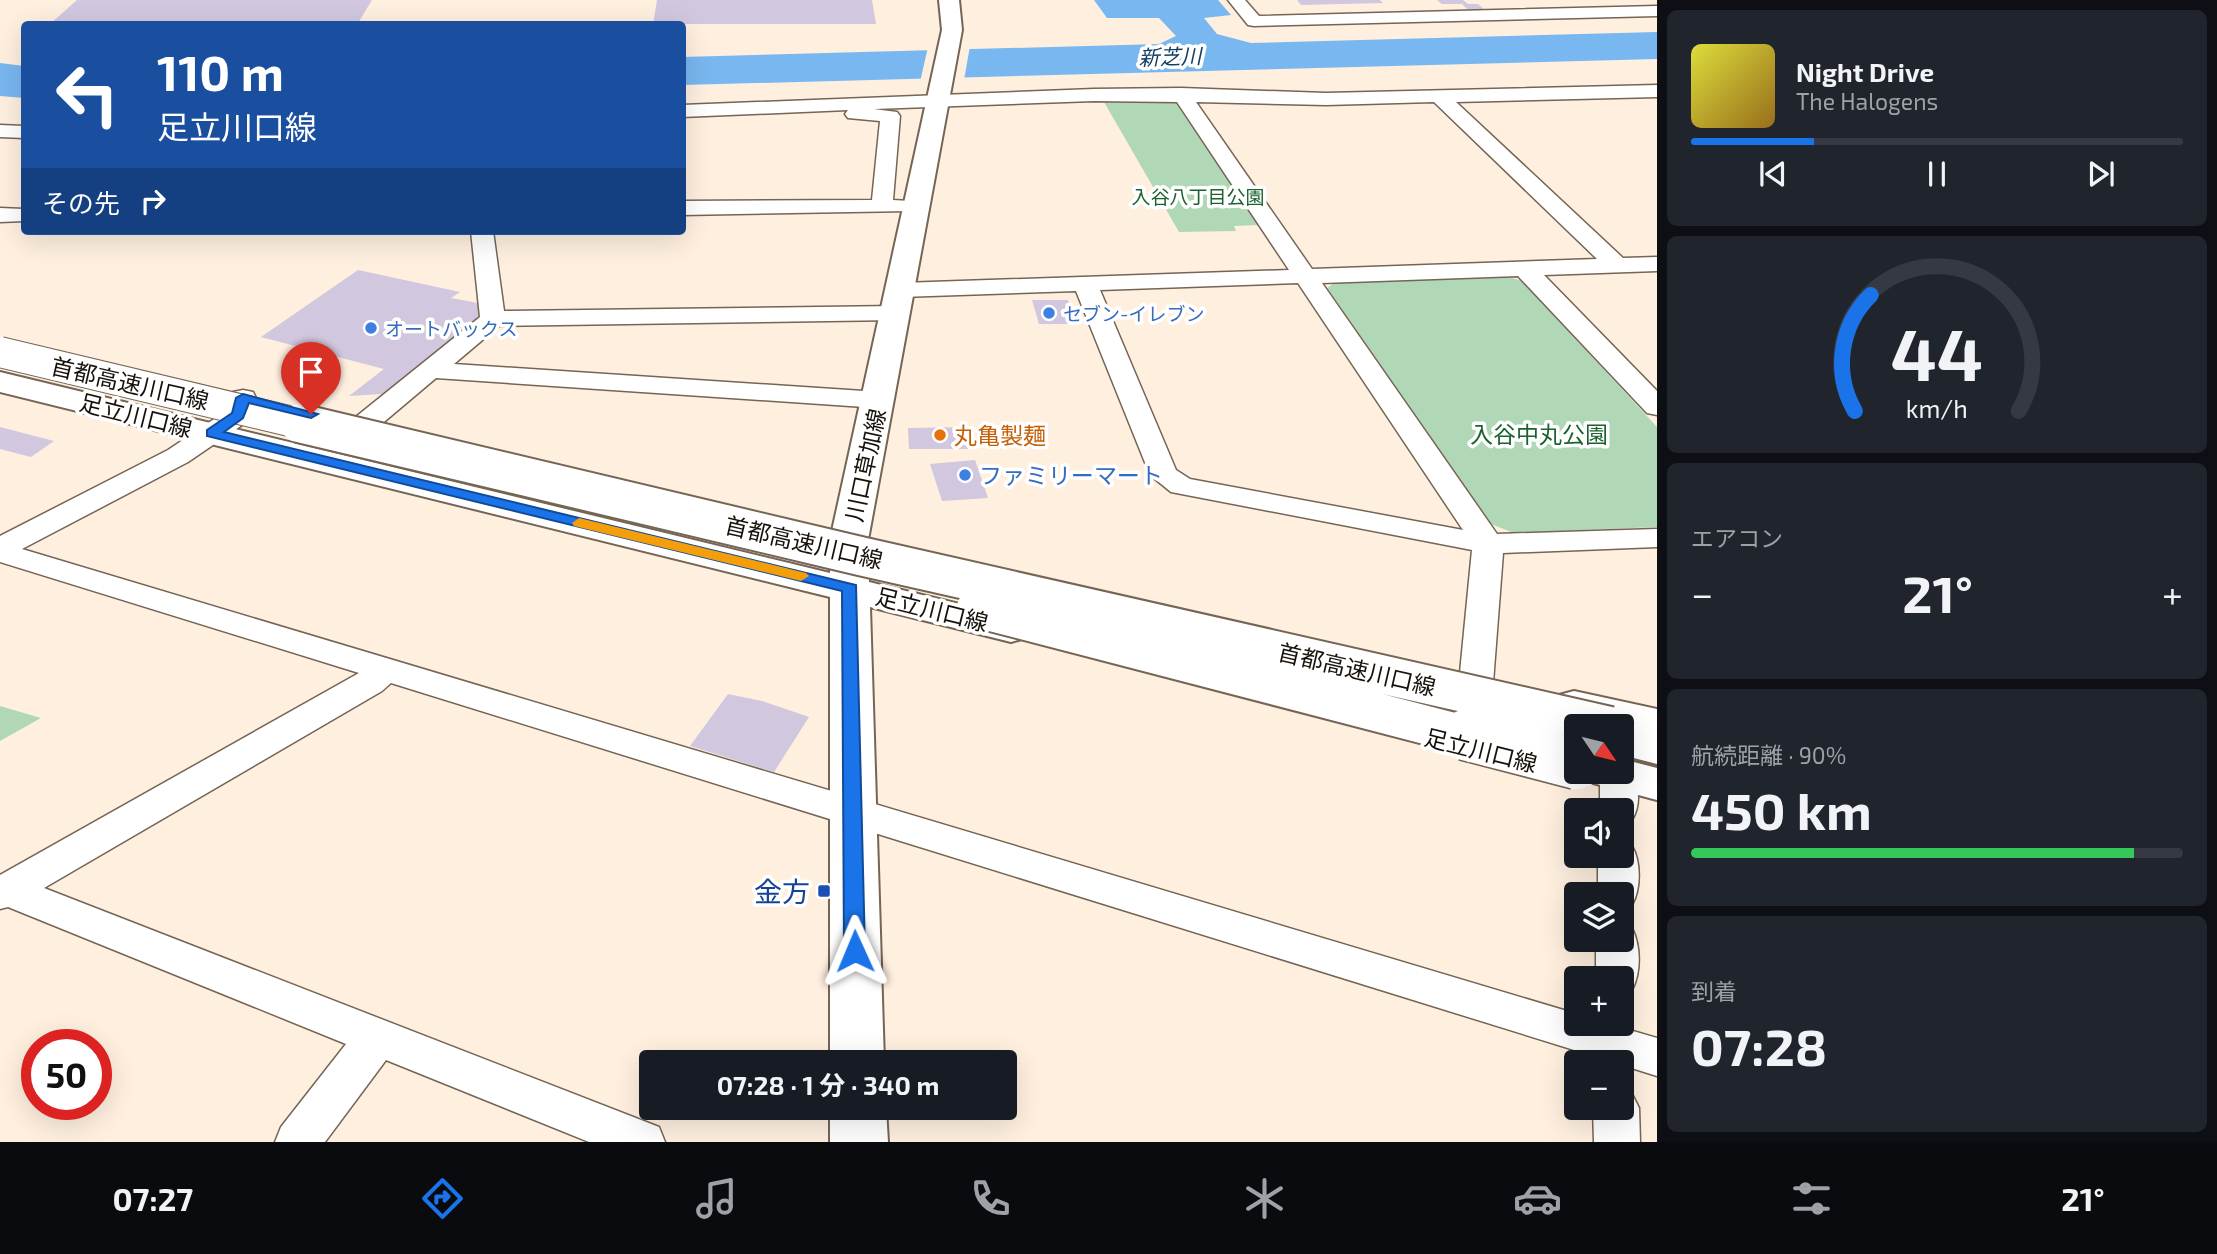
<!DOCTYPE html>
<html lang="ja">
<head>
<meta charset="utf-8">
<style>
	:root { --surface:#171b24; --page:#20242c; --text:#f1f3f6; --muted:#9ea1a6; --line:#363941; --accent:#1a73e8 }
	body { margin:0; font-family:"Exo 2","Noto Sans JP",sans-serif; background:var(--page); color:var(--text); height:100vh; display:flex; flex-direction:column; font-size:26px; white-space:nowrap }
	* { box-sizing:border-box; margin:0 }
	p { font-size:23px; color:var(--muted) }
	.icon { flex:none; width:38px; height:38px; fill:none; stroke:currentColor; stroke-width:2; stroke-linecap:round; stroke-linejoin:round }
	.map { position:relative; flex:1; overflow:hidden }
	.sheet { display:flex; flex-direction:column; gap:10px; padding:10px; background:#0d0f14; width:560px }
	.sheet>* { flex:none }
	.banner { position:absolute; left:21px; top:21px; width:665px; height:214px; border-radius:7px; box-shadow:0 7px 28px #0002; background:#1a4fa0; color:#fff; overflow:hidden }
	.needle { width:46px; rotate:125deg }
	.buttons { position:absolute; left:1564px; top:714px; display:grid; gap:14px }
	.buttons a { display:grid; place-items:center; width:70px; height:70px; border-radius:7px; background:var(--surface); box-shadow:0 7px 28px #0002; font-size:35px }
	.speed { position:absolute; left:21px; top:1029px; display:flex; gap:14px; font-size:35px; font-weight:700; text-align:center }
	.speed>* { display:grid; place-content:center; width:91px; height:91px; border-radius:50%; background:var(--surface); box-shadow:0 7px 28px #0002; line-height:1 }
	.speed .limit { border:10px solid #d22; background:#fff; color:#111 }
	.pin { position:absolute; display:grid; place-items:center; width:60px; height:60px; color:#fff; margin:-72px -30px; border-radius:50% 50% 50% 0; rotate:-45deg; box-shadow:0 0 7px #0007 }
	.pin .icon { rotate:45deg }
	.me { position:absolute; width:77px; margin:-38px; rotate:359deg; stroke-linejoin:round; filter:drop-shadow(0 0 5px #0008) }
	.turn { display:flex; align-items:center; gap:24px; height:147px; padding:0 21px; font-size:32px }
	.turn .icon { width:91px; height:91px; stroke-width:2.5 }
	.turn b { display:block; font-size:49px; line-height:60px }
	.then { display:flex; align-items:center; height:66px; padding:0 21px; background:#0003; gap:14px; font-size:26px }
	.big { font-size:52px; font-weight:700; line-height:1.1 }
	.sheet .tile { flex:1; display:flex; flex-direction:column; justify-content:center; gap:10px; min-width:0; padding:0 24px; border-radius:10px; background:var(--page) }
	.sheet .dial { align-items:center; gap:0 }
	.dial svg { height:182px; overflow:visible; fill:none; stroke:var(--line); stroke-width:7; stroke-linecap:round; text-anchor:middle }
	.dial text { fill:var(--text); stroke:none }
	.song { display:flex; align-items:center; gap:21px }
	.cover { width:84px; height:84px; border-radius:10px; background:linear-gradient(135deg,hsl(60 70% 55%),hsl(40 70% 35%)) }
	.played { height:7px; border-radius:4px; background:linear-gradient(90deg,var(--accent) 25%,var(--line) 25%) }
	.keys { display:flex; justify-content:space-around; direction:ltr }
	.heat { display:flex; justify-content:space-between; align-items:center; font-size:38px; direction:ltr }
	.charge { height:10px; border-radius:5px; background:linear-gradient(90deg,#34c759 90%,var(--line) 0) }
	.trip { position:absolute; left:639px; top:1050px; width:378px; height:70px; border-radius:7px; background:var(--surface); box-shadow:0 7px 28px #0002; font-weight:700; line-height:70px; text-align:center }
	.dock { display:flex; height:112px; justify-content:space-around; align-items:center; background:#090b0e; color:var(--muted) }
	.dock .icon { width:49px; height:49px }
	.dock .on { color:var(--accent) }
	.dock b { font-size:32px; color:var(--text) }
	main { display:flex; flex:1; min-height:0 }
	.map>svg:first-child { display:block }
</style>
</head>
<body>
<main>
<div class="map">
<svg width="1657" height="1142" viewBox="0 0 1657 1142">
	<rect width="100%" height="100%" fill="#feefdf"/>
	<!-- green -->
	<path fill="#b1d8b6" d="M 1174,100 L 1259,225 L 1234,226 L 1236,231 L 1179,232 L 1104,102 Z
		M 1506,276 L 1522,281 L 1657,427 L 1657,527 L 1514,533 L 1491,524 L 1327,288 L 1336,282 Z
		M 0,706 L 41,718 L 0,741 Z"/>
	<!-- water -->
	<path fill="#79b7f0" d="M 1094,0 L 1218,0 L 1231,15 L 1204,18 L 1217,34 L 1251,43 L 1657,32 L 1657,59 L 683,85 L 682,57 L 1159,44 L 1176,36 L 1159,18 L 1107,18 Z
		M 0,63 L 24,66 L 24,98 L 0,96 Z"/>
	<!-- pier -->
	<path fill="#feefdf" d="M 970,46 L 964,80 L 920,82 L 928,47 Z"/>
	<!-- building -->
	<path fill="#d1c7de" d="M 77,0 L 372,0 L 358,23 L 50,24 Z
		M 657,0 L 872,0 L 876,24 L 653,24 Z
		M 1297,0 L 1380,0 L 1383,3 L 1301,5 Z
		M 1437,0 L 1463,0 L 1468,4 L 1478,4 L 1486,11 L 1470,12 L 1462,4 L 1442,4 Z
		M 358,270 L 460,292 L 451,298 L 483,304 L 479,319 L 382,394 L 349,396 L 384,369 L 261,337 Z
		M 1032,300 L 1068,300 L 1076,324 L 1039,324 Z
		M 0,427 L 54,441 L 31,457 L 0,449 Z
		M 972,427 L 975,449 L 909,449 L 908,428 Z
		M 975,460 L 988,498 L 942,501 L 930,464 Z
		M 728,694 L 762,701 L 809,717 L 774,772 L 690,746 Z"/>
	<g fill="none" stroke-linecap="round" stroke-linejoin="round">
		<!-- minor casing -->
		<g stroke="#756554" stroke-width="3">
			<path id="minor" d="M 1228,0 L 1245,0 L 1259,16 L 1657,6 L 1657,16 L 1254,26 L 1248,25 Z
				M 1657,85 L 1657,97 L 1456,102 L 1623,258 L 1657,257 L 1657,271 L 1544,275 L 1657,391 L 1657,415 L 1647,413 L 1518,276 L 1322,283 L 1497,534 L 1657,529 L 1657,547 L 1503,553 L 1493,683 L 1488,691 L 1476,694 L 1464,691 L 1459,683 L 1472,550 L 1171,492 L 1150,475 L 1076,291 L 901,297 L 893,295 L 889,290 L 893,285 L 901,283 L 1289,270 L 1177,102 L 1094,101 L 874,109 L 897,112 L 900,116 L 893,200 L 910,201 L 913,206 L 910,211 L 682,215 L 682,201 L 872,200 L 880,121 L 848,118 L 845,114 L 848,110 L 682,117 L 682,105 L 1094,89 L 1181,88 L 1326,93 ZM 1196,102 L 1326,105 L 1434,102 L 1597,259 L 1312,269 ZM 1298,283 L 1463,530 L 1190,479 L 1176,470 L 1100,290 Z
				M 0,125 L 24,126 L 24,138 L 0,137 Z
				M 0,208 L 24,209 L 24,221 L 0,222 Z
				M 471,231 L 493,231 L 504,311 L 896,306 L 905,308 L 908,313 L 905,318 L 896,320 L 499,326 L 454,364 L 879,392 L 889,394 L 892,400 L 889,406 L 879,408 L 436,378 L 372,432 L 352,432 L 348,426 L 352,420 L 480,317 Z
				M 243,390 L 253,392 L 256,398 L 248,421 L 188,462 L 22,549 L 1577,1014 L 1577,1024 L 1609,1024 L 1657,1038 L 1657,1076 L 1622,1065 L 1622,1062 L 1613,1062 L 391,683 L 382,691 L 44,888 L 659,1127 L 665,1142 L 589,1142 L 386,1060 L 325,1142 L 275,1142 L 281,1127 L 346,1044 L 8,907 L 0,909 L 0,875 L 359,673 L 0,562 L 0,536 L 168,450 L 226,411 L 233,392 Z
				M 1619,772 L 1632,776 C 1640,789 1640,806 1632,820 L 1622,823 L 1622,810 L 1600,810 L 1600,785 L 1606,776 Z
				M 1622,843 L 1632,846 C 1641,862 1641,888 1632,905 L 1622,908 L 1622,894 L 1598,894 L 1598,856 L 1622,856 Z
				M 1622,925 L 1632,928 C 1641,947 1641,972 1632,990 L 1622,993 L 1622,978 L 1596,978 L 1596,940 L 1622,940 Z
				M 1622,1090 L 1632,1094 L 1639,1108 L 1640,1142 L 1594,1142 L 1593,1108 L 1622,1108 Z"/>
		</g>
		<!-- major casing -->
		<g stroke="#756554" stroke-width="4">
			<path id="major" d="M 939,0 L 959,0 L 962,30 L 868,540 L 869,582 L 1025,620 L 1031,629 L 1025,638 L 1011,642 L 870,607 L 884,1062 L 830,1062 L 830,597 L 0,392 L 0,372 L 830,573 L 830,540 L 942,30 Z
				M 1574,691 L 1657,709 L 1657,739 L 1622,731 L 1622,726 L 1603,726 L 1559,715 L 1553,705 L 1559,695 Z
				M 830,1108 L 886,1108 L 888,1142 L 830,1142 Z"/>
		</g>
		<!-- highway casing -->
		<g stroke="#756554" stroke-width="4">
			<path id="highway" d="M 1622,725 L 1657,734 L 1657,764 L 1622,755 L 1622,726 L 1617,726 Z
				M 1622,759 L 1657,768 L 1657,800 L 1593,783 L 1586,772 L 1622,772 Z"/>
		</g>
		<!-- minor -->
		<use href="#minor" fill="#fff" fill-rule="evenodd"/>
		<!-- major -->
		<use href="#major" fill="#fff" fill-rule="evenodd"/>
		<!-- highway -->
		<use href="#highway" fill="#fff" fill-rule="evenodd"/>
		<!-- highway-bridge-far2 casing -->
		<g stroke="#756554" stroke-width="32" stroke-linecap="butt">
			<path id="highway-bridge-far2" d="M 0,352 L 306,425"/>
		</g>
		<!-- highway-bridge-far1 casing -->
		<g stroke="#756554" stroke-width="42" stroke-linecap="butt">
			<path id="highway-bridge-far1" d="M 299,423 L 860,556 L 1610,726
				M 976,608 L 1472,737"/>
		</g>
		<!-- highway-bridge casing -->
		<g stroke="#756554" stroke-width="53" stroke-linecap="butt">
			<path id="highway-bridge" d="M 1465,735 L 1577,764"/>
		</g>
		<!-- highway-bridge-far2 -->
		<use href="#highway-bridge-far2" stroke="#fff" stroke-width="30"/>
		<!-- highway-bridge-far1 -->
		<use href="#highway-bridge-far1" stroke="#fff" stroke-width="38"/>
		<!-- highway-bridge -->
		<use href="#highway-bridge" stroke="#fff" stroke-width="50"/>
	</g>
	<!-- route -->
	<path fill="#1a73e8" stroke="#114b97" stroke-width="2" d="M 243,394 L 318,414 L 311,418 L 249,403 L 243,418 L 224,432 L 856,585 L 865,951 L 862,957 L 855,959 L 847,957 L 844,951 L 842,591 L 207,436 L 207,430 L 232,413 L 236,398 Z"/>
	<!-- slow -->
	<path fill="#f59e0b" d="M 579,518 L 806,573 L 809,576 L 801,581 L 574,526 L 572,523 Z"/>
	<!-- markers -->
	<g fill="#3f7fe0" stroke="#fff" stroke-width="2.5">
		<circle cx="1049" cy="313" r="7"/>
		<circle cx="371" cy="328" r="7"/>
		<circle cx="965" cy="475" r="7"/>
	</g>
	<circle fill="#e8710a" stroke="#fff" stroke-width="2.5" cx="940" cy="435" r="7"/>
	<rect fill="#1a4fb4" stroke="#fff" stroke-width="2.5" x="817" y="884" width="14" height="14" rx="3.5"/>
	<g text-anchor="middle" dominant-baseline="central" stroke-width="7" stroke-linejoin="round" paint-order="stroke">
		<!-- far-park labels -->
		<g font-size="19" fill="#1b622e" stroke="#fff">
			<text x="1198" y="196">入谷八丁目公園</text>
		</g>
		<!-- far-shop labels -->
		<g font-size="19" fill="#366cbe" stroke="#fff" text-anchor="start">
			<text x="1063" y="313">セブン-イレブン</text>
			<text x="385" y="328">オートバックス</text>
		</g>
		<!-- far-water labels -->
		<g font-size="21" font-style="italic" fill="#103e63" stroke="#fff">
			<text transform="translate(1170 56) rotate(-2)">新芝川</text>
		</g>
		<!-- street labels -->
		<g font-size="23" fill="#17110a" stroke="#fff">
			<text transform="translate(130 383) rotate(13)">首都高速川口線</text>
			<text transform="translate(136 415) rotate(14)">足立川口線</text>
			<text transform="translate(865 465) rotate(-78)">川口草加線</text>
			<text transform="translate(804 542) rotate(13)">首都高速川口線</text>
			<text transform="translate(932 609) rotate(14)">足立川口線</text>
			<text transform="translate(1357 669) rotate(13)">首都高速川口線</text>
			<text transform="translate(1481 750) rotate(14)">足立川口線</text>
		</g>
		<!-- park labels -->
		<g font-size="23" fill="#1b622e" stroke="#fff">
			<text x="1539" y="434">入谷中丸公園</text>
		</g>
		<!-- food labels -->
		<g font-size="23" fill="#c56008" stroke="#fff" text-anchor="start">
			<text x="954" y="435">丸亀製麺</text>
		</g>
		<!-- shop labels -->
		<g font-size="23" fill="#366cbe" stroke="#fff" text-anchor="start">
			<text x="979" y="475">ファミリーマート</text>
		</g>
		<!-- near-transit labels -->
		<g font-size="28" fill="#164399" stroke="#fff" text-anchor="end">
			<text x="810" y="891">金方</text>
		</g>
	</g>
</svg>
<div class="buttons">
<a><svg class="needle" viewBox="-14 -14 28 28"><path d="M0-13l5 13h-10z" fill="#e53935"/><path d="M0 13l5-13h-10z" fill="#9ea1a6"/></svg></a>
<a><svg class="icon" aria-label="sound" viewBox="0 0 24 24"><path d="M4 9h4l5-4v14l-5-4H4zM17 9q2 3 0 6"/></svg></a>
<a><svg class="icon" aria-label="layers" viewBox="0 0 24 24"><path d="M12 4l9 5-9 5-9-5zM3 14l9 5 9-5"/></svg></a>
<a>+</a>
<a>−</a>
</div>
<div class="speed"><div class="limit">50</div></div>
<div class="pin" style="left:311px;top:414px;background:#d93025"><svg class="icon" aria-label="arrive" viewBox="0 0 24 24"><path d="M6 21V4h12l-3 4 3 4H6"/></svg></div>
<svg class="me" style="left:855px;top:951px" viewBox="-20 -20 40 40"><path d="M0-17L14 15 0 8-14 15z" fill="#1a73e8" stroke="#fff" stroke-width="4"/></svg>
<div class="trip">07:28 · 1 分 · 340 m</div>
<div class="banner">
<div class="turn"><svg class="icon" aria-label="left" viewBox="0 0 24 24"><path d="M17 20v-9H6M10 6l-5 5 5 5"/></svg><div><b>110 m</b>足立川口線</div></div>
<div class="then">その先<svg class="icon" aria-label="right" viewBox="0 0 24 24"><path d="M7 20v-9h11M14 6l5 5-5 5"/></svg></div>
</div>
</div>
<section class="sheet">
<div class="tile">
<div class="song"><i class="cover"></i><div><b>Night Drive</b><p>The Halogens</p></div></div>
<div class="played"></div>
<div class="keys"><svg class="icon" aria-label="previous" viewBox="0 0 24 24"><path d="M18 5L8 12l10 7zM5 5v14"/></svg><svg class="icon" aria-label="pause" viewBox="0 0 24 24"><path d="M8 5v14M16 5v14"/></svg><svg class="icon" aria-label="next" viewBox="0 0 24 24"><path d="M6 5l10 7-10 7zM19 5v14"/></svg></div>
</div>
<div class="tile dial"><svg viewBox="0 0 100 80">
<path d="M14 69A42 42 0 1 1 86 69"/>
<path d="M14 69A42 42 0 0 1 21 18" stroke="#1a73e8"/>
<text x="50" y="56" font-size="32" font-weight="700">44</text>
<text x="50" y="72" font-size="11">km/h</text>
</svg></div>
<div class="tile"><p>エアコン</p>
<div class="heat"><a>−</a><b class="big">21°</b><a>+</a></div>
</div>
<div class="tile"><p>航続距離 · 90%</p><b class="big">450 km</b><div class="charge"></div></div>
<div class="tile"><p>到着</p><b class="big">07:28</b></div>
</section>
</main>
<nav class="dock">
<b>07:27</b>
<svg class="icon on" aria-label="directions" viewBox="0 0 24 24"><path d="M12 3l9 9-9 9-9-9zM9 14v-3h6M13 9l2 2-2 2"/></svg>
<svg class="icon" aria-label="music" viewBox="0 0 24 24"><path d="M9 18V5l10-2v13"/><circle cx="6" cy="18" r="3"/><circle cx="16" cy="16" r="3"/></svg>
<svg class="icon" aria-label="phone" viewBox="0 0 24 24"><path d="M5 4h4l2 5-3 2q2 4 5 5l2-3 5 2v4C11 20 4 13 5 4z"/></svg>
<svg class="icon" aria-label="climate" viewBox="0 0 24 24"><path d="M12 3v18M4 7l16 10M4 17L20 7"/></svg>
<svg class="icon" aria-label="car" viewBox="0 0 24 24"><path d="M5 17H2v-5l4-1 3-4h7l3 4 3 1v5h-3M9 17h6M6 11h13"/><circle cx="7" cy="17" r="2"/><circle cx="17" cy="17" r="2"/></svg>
<svg class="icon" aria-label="filters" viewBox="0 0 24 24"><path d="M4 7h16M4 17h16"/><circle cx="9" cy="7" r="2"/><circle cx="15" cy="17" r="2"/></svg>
<b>21°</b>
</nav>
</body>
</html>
